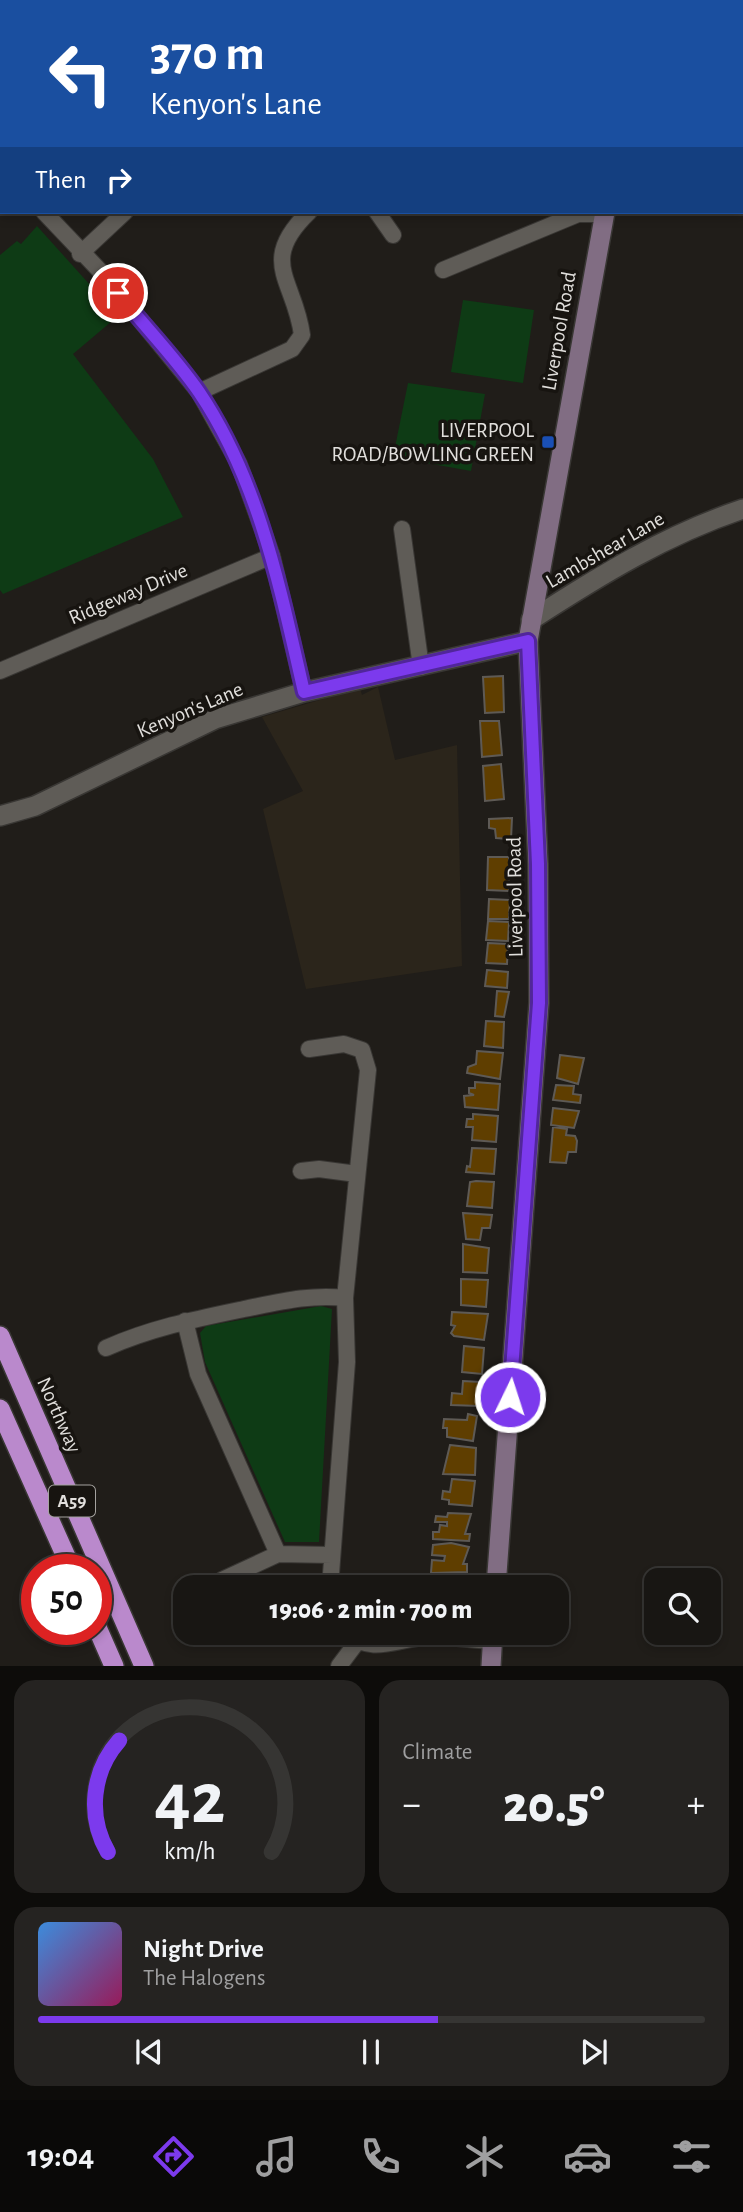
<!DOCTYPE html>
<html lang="en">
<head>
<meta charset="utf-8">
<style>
	:root { --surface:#181613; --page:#252321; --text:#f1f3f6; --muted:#9f9fa0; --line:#363533; --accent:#7c3aed }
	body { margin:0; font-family:"Alegreya Sans",sans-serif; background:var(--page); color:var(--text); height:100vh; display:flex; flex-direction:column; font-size:26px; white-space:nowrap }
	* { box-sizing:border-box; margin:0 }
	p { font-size:23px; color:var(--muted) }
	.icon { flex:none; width:38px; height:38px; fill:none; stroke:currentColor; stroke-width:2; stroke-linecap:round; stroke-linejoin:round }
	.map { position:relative; height:1666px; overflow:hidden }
	.drawer { display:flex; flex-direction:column; gap:14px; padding:14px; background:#0d0c0a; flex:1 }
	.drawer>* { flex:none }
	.hud { position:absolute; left:0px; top:0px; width:744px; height:214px; box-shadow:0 4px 10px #0003,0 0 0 2px var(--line); background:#1a4fa0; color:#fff; overflow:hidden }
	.buttons { position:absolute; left:644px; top:1568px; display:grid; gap:14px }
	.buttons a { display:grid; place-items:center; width:77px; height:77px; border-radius:14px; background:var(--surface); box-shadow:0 4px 10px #0003,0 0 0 2px var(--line); font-size:35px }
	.speed { position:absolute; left:21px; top:1554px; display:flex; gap:14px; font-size:35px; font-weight:700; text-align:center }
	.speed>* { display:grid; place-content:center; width:91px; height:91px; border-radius:50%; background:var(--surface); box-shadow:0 4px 10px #0003,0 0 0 2px var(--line); line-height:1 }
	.speed .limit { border:10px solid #d22; background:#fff; color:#111 }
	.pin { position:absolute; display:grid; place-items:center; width:60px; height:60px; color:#fff; margin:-30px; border:4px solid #fff; border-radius:50%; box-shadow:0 2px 7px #0007 }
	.me { position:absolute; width:77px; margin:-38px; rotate:4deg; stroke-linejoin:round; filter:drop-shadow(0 0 5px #0008) }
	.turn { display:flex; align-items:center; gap:24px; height:147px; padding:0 35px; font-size:32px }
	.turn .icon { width:91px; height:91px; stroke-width:2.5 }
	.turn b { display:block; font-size:49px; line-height:60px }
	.then { display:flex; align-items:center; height:66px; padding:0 35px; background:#0003; gap:14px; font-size:26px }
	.big { font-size:52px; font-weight:800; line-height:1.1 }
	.drawer .widget { flex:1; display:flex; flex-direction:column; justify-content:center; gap:10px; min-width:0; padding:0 24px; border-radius:21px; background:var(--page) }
	.drawer .dial { align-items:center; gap:0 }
	.dial svg { height:182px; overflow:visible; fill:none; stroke:var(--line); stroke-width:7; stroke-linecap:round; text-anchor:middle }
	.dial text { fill:var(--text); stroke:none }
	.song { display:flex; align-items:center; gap:21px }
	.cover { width:84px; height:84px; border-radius:10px; background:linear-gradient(135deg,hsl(210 70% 55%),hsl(330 70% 35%)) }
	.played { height:7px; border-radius:4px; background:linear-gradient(90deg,var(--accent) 60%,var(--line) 60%) }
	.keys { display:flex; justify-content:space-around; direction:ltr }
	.heat { display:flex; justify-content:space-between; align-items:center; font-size:38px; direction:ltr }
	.drawer .tiles { flex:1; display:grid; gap:14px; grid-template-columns:1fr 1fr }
	.widget:last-child { grid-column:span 2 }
	.trip { position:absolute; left:173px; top:1575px; width:396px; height:70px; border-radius:21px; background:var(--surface); box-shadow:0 4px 10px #0003,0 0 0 2px var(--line); font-weight:800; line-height:70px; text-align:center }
	.tab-bar { display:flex; height:112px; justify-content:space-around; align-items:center; background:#0a0908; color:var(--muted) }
	.tab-bar .icon { width:49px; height:49px }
	.tab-bar .active { color:var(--accent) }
	.tab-bar b { font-size:32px; color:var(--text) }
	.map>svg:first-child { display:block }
</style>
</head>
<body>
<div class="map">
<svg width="743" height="1666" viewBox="0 0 743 1666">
	<rect width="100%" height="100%" fill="#201d19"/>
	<!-- built -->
	<path fill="#2b251b" d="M 378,687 L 395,760 L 457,745 L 462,966 L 306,989 L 263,809 L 303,791 L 262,717 L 360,688 L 362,695 Z"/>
	<!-- green -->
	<path fill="#0e3b15" d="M 37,226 L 118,316 L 73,354 L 153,459 L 183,517 L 3,594 L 0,590 L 0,255 L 17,241 L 21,244 Z
		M 463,300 L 534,310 L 523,383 L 451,372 Z
		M 408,383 L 485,394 L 471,471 L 393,457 Z
		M 321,1306 L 332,1309 L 319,1542 L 285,1542 L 205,1362 L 200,1333 L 206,1326 Z"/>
	<!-- building -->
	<path fill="#5f3e00" stroke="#5e5a55" stroke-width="2" d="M 503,676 L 504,712 L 485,713 L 483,677 Z
		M 480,721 L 499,721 L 502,755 L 482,757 Z
		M 501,764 L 504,799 L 485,801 L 483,766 Z
		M 512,818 L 511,839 L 496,838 L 495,829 L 489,828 L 489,819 Z
		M 488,857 L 509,857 L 509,891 L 487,890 Z
		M 489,899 L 510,900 L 509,919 L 488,919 Z
		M 488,921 L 509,922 L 508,941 L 486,940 Z
		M 488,943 L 508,944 L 507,964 L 486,963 Z
		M 487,970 L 508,972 L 507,988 L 485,986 Z
		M 497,991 L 509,992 L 504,1017 L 495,1016 Z
		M 486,1021 L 504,1022 L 503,1048 L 484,1046 Z
		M 477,1051 L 503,1053 L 500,1079 L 467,1073 L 468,1067 L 476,1064 Z
		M 560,1055 L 584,1058 L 578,1084 L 557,1078 Z
		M 475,1082 L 500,1084 L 498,1110 L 465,1107 L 464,1096 L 474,1095 L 469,1093 L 469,1088 L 475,1088 Z
		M 556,1085 L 574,1086 L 573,1094 L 581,1095 L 580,1103 L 553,1100 Z
		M 553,1108 L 579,1111 L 574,1128 L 551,1125 Z
		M 473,1114 L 498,1116 L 496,1142 L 472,1140 L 473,1127 L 466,1127 L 467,1119 L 473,1119 Z
		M 553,1127 L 567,1129 L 566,1135 L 575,1136 L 577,1141 L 576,1152 L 568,1152 L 566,1163 L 550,1162 Z
		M 472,1148 L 496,1149 L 494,1174 L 466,1172 L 467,1166 L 470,1167 Z
		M 476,1181 L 494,1182 L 492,1208 L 467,1206 L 470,1182 Z
		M 463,1213 L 492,1215 L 490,1228 L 482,1228 L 480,1240 L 466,1239 Z
		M 463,1244 L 489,1248 L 487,1273 L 463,1272 Z
		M 461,1279 L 488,1280 L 486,1307 L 461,1305 Z
		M 452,1312 L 488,1314 L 484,1340 L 454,1336 L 451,1333 L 455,1326 L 451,1325 Z
		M 464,1346 L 484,1348 L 482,1374 L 462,1372 Z
		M 463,1381 L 480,1382 L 479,1406 L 451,1405 L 452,1393 L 462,1394 Z
		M 468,1414 L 477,1416 L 473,1441 L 447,1437 L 447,1428 L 443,1428 L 444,1419 L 467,1420 Z
		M 450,1445 L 476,1448 L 475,1475 L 443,1474 Z
		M 452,1479 L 475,1481 L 472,1506 L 449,1504 L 449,1500 L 442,1499 L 443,1491 L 450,1492 Z
		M 448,1513 L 471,1514 L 465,1534 L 470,1534 L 469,1541 L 433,1539 L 433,1532 L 439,1532 L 440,1525 L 447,1526 L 447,1522 L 435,1522 L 436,1516 L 447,1517 Z
		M 451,1543 L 469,1547 L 463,1564 L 467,1564 L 467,1572 L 431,1573 L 432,1560 L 444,1561 L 445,1556 L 432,1555 L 433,1545 Z"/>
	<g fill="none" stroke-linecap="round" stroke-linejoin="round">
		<!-- minor casing -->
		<g stroke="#393734" stroke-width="18">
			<path id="minor" d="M 176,0 L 178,2
				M 451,0 L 453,2
				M 64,2 L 65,0
				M 332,2 L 334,0
				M 742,112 L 743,112
				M 0,160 L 2,162
				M 44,212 L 102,273 L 199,392 L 239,464 L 272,556 L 304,692
				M 377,212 L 393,235
				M 80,254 L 125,212
				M 443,270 L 578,214 L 604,214
				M 199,392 L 292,349 L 302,335 C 295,280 257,262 309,212
				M 402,529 L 421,667
				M 0,671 L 272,556
				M 309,1049 L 344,1044 L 362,1050 L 368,1070 L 345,1298 L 347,1362 L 330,1587
				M 301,1171 L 319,1169 L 357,1174
				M 185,1321 L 198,1374 L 278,1554
				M 106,1348 C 151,1328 196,1319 244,1309 C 279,1302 310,1294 345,1298
				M 222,1580 L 278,1554 L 332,1555
				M 347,1633 C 372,1655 396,1639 426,1637 C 447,1636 471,1640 493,1641
				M 339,1666 L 357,1642"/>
		</g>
		<!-- tertiary casing -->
		<g stroke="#393734" stroke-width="22">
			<path id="tertiary" d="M 531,620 C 599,576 665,535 743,509
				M 0,816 L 35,806 L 215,719 L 304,692 L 528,641"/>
		</g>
		<!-- secondary casing -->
		<g stroke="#393734" stroke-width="22">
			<path id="secondary" d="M 711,2 L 712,0
				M 496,1587 L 539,1003 L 538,864 L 528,641 L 605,212
				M 491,1666 L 493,1633"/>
		</g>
		<!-- trunk casing -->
		<g stroke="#393734" stroke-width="22">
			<path id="trunk" d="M 0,1336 L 144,1666
				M 0,1409 L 72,1570
				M 96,1625 L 114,1666"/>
		</g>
		<!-- minor -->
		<use href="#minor" stroke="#5f5c57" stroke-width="16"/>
		<!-- tertiary -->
		<use href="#tertiary" stroke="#5f5c57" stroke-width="19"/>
		<!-- secondary -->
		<use href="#secondary" stroke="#816d83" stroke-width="19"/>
		<!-- trunk -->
		<use href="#trunk" stroke="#ba89cc" stroke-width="19"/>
	</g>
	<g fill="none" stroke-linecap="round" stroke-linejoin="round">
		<!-- route casing -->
		<g stroke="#51269a" stroke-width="18">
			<path id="route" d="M 118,293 C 144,326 175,357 199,392 C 259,481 280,588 304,692 L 528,641 L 538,864 L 539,1003 L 510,1397"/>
		</g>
		<!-- route -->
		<use href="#route" stroke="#7c3aed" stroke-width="12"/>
	</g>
	<!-- markers -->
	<rect fill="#1a4fb4" stroke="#171410" stroke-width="2.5" x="541" y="435" width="14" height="14" rx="3.5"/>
	<g text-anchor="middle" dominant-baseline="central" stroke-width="7" stroke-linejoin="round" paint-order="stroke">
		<!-- shield labels -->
		<rect fill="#171410" stroke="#a4a29f" stroke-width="2" x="49" y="1485.5" width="46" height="31" rx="5"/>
		<g font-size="19" font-weight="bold" fill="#e1dfdc">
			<text x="72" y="1501">A59</text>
		</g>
		<!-- street labels -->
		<g font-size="21" fill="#e1dfdc" stroke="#171410">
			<text transform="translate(559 331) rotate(-80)">Liverpool Road</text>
			<text transform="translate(605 550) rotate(-30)">Lambshear Lane</text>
			<text transform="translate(128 594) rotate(-23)">Ridgeway Drive</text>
			<text transform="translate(190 710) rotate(-23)">Kenyon's Lane</text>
			<text transform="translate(515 897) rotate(-91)">Liverpool Road</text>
			<text transform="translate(59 1415) rotate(66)">Northway</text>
		</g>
		<!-- poi labels -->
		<g font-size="21" fill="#e1dfdc" stroke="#171410" text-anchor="end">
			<text x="534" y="430">LIVERPOOL<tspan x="534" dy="24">ROAD/BOWLING GREEN</tspan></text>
		</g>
	</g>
</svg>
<div class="buttons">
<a><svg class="icon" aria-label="search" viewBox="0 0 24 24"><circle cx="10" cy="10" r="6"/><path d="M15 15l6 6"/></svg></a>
</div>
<div class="speed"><div class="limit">50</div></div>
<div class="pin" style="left:118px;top:293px;background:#d93025"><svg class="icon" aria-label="arrive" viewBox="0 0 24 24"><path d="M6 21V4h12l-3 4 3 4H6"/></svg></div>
<svg class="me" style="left:510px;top:1397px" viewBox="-20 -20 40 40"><circle r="17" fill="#7c3aed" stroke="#fff" stroke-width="3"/><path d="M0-11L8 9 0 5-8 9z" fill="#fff"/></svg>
<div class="trip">19:06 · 2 min · 700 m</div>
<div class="hud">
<div class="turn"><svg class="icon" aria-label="left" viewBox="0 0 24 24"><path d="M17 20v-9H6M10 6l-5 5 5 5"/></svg><div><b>370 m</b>Kenyon's Lane</div></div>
<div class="then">Then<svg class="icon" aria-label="right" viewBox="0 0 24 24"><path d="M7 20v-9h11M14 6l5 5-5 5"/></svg></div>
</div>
</div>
<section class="drawer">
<div class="tiles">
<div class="widget dial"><svg viewBox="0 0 100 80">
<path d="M14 69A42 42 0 1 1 86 69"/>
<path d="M14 69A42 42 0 0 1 19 20" stroke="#7c3aed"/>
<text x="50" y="56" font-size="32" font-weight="700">42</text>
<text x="50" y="72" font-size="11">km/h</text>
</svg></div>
<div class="widget"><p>Climate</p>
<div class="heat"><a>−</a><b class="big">20.5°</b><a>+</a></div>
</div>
<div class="widget">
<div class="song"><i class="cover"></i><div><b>Night Drive</b><p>The Halogens</p></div></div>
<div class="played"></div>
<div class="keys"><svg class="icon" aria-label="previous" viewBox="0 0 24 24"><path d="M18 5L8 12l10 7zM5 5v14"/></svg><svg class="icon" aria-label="pause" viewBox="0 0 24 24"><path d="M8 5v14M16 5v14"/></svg><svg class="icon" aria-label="next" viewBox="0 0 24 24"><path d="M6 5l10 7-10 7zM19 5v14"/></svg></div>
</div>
</div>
</section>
<nav class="tab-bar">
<b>19:04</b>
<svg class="icon active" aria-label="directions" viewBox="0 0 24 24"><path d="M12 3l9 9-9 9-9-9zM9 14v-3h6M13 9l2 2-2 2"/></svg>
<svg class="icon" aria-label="music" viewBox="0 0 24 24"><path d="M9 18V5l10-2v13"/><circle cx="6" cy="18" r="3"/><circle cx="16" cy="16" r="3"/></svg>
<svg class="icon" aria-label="phone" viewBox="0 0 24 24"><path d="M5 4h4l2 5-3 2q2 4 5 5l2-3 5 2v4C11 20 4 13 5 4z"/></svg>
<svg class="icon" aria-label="climate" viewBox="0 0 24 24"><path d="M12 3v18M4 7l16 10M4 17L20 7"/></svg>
<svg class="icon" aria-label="car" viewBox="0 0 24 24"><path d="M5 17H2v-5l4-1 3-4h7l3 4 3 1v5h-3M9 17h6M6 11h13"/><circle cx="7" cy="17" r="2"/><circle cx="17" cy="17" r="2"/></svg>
<svg class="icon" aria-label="filters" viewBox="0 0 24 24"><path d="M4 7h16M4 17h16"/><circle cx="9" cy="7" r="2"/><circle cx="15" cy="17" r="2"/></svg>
</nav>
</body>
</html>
